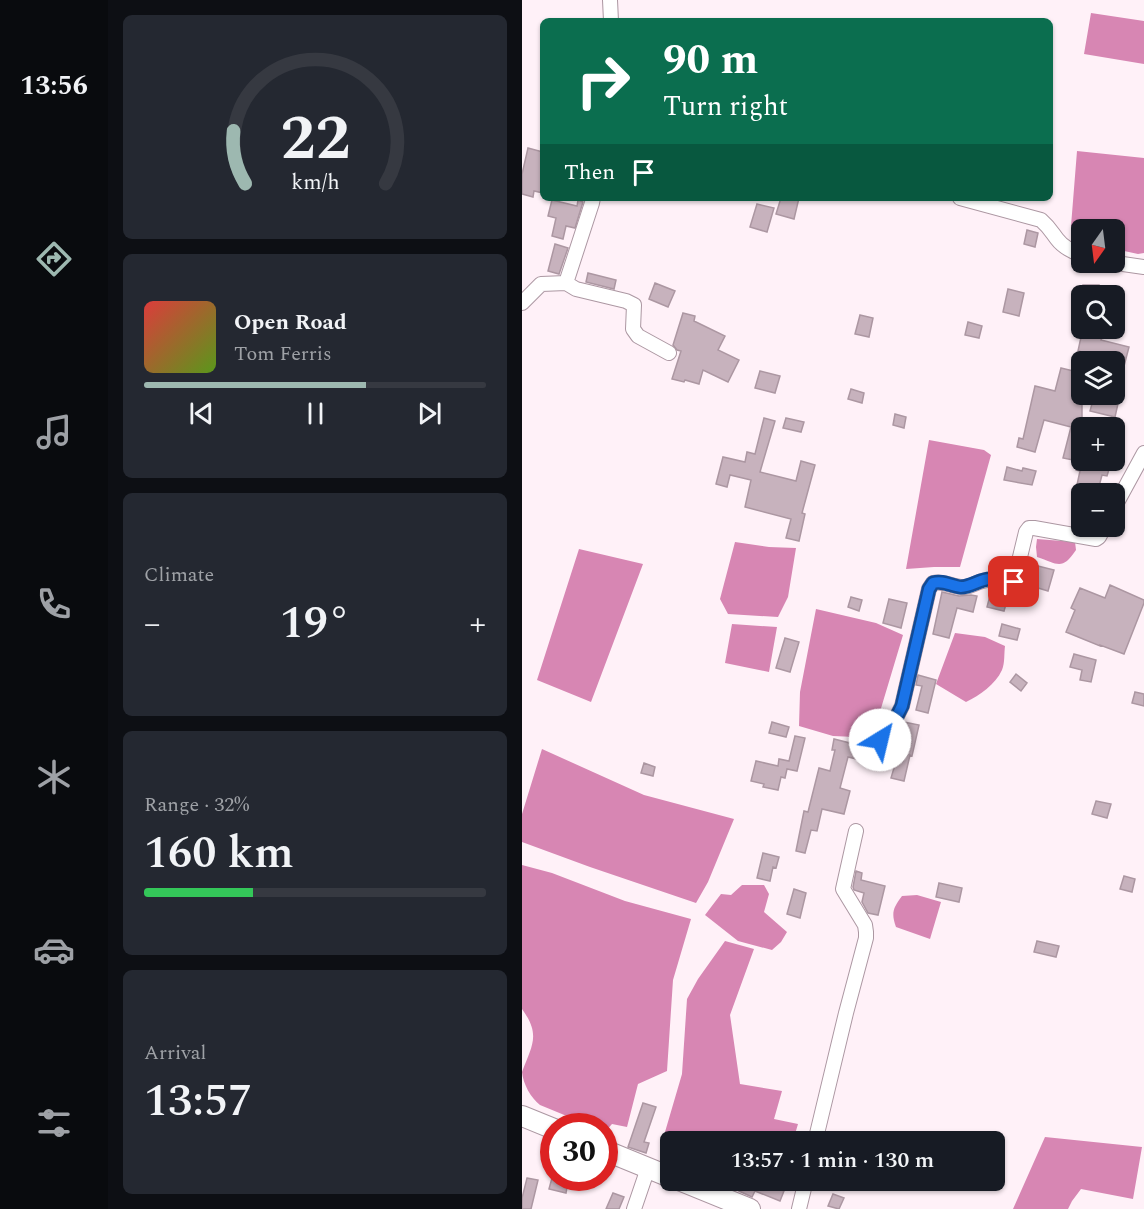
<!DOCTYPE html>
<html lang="en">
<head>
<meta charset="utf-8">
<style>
	:root { --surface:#171b24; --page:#242831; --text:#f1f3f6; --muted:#9ea1a6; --line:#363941; --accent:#9db8b0 }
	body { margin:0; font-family:Spectral,serif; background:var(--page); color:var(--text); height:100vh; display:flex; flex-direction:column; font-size:22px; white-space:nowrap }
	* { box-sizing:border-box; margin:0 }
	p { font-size:20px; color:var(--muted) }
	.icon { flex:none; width:33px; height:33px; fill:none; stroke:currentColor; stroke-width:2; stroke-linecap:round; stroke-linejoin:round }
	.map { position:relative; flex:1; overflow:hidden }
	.panel { display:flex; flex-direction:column; gap:15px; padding:15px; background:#0d0f14; width:414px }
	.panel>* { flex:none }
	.banner { position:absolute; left:18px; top:18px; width:513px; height:183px; border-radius:9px; box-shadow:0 2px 4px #0004; background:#0b6e4f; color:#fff; overflow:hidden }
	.needle { width:39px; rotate:194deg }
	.buttons { position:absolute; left:549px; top:219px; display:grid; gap:12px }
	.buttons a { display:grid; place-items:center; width:54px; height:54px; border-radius:9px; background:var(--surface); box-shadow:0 2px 4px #0004; font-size:30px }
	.speed { position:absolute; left:18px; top:1113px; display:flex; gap:12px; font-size:30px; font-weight:700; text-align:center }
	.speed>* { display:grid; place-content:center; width:78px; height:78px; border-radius:50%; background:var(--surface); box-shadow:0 2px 4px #0004; line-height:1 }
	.speed .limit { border:9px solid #d22; background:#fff; color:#111 }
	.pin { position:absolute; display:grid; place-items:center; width:51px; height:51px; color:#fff; margin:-26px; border-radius:12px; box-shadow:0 3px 9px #0006 }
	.me { position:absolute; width:66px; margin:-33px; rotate:36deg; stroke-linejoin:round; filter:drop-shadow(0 0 4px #0008) }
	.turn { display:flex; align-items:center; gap:21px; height:126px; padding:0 24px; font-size:27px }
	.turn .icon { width:78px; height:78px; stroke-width:2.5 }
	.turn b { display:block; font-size:42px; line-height:51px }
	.then { display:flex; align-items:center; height:57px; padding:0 24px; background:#0003; gap:12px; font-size:22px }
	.big { font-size:45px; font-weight:600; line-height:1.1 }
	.panel .widget { flex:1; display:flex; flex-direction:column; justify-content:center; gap:9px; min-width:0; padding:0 21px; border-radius:9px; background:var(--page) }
	.panel .dial { align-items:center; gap:0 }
	.dial svg { height:156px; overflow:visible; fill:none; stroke:var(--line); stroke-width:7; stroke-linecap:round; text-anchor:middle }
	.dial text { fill:var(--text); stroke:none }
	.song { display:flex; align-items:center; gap:18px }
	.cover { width:72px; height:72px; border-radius:9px; background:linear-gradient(135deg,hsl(0 70% 55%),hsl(90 70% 35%)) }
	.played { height:6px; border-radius:3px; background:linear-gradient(90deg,var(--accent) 65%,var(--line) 65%) }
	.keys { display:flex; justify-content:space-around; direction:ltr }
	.heat { display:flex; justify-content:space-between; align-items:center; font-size:33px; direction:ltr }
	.charge { height:9px; border-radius:4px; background:linear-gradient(90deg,#34c759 32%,var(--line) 0) }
	.trip { position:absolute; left:138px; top:1131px; width:345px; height:60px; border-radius:9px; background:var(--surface); box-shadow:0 2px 4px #0004; font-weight:600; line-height:60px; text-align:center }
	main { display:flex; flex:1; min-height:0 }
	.dock { display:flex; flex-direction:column; width:108px; justify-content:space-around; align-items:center; background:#090b0e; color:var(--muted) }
	.dock .icon { width:42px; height:42px }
	.dock .current { color:var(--accent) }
	.dock b { font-size:27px; color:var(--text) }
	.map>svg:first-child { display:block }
</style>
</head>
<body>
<main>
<nav class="dock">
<b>13:56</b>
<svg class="icon current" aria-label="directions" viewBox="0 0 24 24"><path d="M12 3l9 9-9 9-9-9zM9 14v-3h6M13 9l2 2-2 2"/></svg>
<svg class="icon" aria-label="music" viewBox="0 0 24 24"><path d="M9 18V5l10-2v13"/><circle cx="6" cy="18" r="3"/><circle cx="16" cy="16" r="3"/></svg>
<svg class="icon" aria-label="phone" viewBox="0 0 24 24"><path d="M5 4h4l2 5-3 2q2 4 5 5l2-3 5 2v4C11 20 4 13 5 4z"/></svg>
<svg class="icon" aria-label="climate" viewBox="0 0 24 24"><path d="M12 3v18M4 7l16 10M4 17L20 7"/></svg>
<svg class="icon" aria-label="car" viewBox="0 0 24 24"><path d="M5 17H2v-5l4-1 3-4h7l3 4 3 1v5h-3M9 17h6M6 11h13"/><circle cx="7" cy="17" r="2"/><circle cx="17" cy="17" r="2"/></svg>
<svg class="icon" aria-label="filters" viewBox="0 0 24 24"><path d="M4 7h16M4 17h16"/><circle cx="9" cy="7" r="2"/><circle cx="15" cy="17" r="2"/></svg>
</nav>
<section class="panel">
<div class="widget dial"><svg viewBox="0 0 100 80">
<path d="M14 69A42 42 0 1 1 86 69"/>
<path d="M14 69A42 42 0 0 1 8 42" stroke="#9db8b0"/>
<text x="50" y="56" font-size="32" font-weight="700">22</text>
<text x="50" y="72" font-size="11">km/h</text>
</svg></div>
<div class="widget">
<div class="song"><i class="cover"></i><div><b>Open Road</b><p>Tom Ferris</p></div></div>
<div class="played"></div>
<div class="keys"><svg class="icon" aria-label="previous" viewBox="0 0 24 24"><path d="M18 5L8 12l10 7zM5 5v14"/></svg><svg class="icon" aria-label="pause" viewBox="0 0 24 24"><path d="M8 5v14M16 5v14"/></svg><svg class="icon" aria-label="next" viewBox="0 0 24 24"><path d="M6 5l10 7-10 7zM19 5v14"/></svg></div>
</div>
<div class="widget"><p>Climate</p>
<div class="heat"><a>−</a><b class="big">19°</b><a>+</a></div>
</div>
<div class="widget"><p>Range · 32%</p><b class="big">160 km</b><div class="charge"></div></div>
<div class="widget"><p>Arrival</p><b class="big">13:57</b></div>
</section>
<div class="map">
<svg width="622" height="1209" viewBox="0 0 622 1209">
	<rect width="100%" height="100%" fill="#fff1f8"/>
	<!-- water -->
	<path fill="#d786b3" d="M 569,13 L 622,21 L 622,64 L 562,54 Z
		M 555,151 L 622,158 L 622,253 L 616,254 L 593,249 L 592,230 L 560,230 L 559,240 L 554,238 L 549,226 Z
		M 407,440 L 462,450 L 469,455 L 438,567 L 412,567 L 384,569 Z
		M 515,539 L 553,542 L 554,550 C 540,571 536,564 515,557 L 514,547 Z
		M 213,542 L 247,547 L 274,548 L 266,597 L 256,617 L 206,614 L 198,599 Z
		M 57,549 L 121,564 L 69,702 L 15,680 Z
		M 294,609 L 354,623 L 381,635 L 354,725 L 333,737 L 311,736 L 277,726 L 278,692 Z
		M 210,624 L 255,627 L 247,672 L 203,663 Z
		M 433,633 L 463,637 L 483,646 C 482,653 483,663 480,670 C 473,685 458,695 444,702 L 414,684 Z
		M 20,749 L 122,795 L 212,819 L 186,882 L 174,903 L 68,867 L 0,842 L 0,814 Z
		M 0,865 L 30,873 L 103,901 L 169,919 L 151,980 L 145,1071 L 116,1084 L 105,1127 L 90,1124 L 83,1132 L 82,1126 L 69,1126 L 18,1105 C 9,1098 1,1084 0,1072 C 10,1045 19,1035 0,1009 Z
		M 220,885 L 242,885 L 247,894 L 242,912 L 265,932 L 259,942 L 250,950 L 216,941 L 183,915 L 199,894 L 209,895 Z
		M 395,895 L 419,902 L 408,939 L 374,927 C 369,913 371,908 380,896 Z
		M 203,941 L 232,949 L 208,1015 L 218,1084 L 260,1091 L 252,1119 L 276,1124 L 271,1141 L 175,1141 L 143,1132 L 160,1074 L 165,999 L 176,979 Z
		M 523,1137 L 620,1147 L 611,1199 L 559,1189 L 550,1201 L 546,1209 L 491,1209 Z"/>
	<!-- building -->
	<path fill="#c7b2bd" stroke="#ac97a2" stroke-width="1.5" d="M 6,148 L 21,152 L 21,193 L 12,191 L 11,197 L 0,194 L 0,174 Z
		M 259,198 L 277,198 L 272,219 L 254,214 Z
		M 30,200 L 55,206 L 56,200 L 61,202 L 53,228 L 44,226 L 41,239 L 30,236 L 34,218 L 26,216 Z
		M 235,204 L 252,208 L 245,232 L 228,227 Z
		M 505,230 L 516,233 L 513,247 L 502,244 Z
		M 33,244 L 46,248 L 37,274 L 26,271 Z
		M 66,273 L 94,280 L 92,289 L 64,282 Z
		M 133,283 L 153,291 L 146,307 L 127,299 Z
		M 561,285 L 577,285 L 577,295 L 561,295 Z
		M 486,289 L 502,293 L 497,316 L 481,312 Z
		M 161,313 L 173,316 L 172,321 L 203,336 L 196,350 L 217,360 L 206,382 L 181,370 L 177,384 L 163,380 L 162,382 L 150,379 L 159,351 L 155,350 L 151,345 Z
		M 338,315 L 351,318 L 347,337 L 333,334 Z
		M 446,322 L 460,326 L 457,338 L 443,335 Z
		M 561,328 L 579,328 L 577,336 L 580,337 L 579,340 L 607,347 L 596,389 L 592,389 L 592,362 L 581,362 L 582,357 L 556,351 Z
		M 539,368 L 560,373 L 560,436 L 557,446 L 560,446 L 560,460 L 565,460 L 588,466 L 585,476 L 580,475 L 575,494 L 553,494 L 558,471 L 554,470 L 556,461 L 541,458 L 549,427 L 522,420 L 513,452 L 495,447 L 497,438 L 501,439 L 513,386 L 533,391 Z
		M 238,371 L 258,376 L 253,393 L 233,388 Z
		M 329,389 L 342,393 L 340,403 L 326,399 Z
		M 584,396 L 597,399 L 593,417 L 568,411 L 571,400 L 582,403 Z
		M 373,414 L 384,417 L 382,428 L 371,425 Z
		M 242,418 L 253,421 L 238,472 L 274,481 L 279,461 L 293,465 L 280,513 L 283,514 L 277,541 L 264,538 L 269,519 L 223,507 L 229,480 L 208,475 L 205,487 L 194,484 L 201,457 L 223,462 L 225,452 L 233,454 Z
		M 264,418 L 282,422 L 279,432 L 261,428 Z
		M 485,467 L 500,471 L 501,468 L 514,471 L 510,485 L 482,480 Z
		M 508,564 L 532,570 L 526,591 L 503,584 Z
		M 588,585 L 622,600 L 622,603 L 602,654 L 578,645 L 578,646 L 544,632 L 553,610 L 549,608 L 558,588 L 583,598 Z
		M 420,592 L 437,596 L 449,595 L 455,596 L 451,612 L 435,608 L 427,638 L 411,634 Z
		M 469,592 L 486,597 L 482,611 L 465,607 Z
		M 329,597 L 340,600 L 337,611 L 326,607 Z
		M 367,599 L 385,603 L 379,628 L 361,623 Z
		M 480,624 L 498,629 L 495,640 L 477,636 Z
		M 263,638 L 277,642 L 268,672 L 254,668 Z
		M 552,654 L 574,660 L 569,682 L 558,680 L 560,670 L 548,667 Z
		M 494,674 L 505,683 L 499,691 L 488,682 Z
		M 396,675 L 414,680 L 406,713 L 394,710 L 400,686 L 394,685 Z
		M 613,692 L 622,694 L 622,706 L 610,703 Z
		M 250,722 L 267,727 L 264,737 L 247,733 Z
		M 382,722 L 397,725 L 390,756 L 388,755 L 382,781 L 369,778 L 372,768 L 326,757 L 318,788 L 328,791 L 322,814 L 300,809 L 295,831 L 289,830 L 283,853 L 274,851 L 282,811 L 286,812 L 297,768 L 308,771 L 313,750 L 310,750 L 312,739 L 332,744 L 334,739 L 345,742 L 344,747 L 372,754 L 378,730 Z
		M 273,736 L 283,738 L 275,771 L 265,769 L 263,778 L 259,777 L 256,790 L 241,787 L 242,784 L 229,781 L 234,761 L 256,766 L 257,759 L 267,761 Z
		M 122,763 L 133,767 L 131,776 L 119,773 Z
		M 574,801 L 589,804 L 585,818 L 570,814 Z
		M 241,853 L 257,857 L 254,868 L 251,867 L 248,881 L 235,878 Z
		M 334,871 L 340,873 L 339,880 L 363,886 L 356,915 L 346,913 L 340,902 L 342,893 L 332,890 L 331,887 Z
		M 602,876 L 613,879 L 610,892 L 598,889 Z
		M 417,883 L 440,888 L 437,902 L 414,897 Z
		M 272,889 L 284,893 L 278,918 L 265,914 Z
		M 515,941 L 537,946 L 534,957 L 512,952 Z
		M 121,1103 L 134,1107 L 122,1142 L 127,1143 L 124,1153 L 106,1147 Z
		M 5,1178 L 16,1180 L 9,1209 L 0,1209 L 0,1198 Z
		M 30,1178 L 46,1182 L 44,1193 L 27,1189 Z
		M 208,1180 L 237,1180 L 262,1191 L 258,1201 L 233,1191 L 230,1197 L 217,1191 L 219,1186 Z
		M 91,1193 L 102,1197 L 97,1209 L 84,1209 Z
		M 311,1194 L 322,1198 L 317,1209 L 306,1206 Z"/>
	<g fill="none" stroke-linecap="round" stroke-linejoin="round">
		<!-- minor casing -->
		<g stroke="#ac97a2" stroke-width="16">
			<path id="minor" d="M 88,0 L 89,21
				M 438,198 L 519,220 C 527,227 529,231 535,239 C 541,247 551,252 560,255
				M 587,262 L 622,267
				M 44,283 L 70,203 L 71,198
				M 0,303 L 19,284 L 44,283 L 54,289 L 104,301 L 112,305 L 111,329 L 116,336 L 147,353
				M 592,508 L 622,453
				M 358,739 L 364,736 L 369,728 L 380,706 L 407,589 L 411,583 C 423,580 431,588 443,587 C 451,586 458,580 466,580 C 474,579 482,583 490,583 L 492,582 L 504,532 L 507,528 L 512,528 L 574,539 L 577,537 L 583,526
				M 293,1142 L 324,1013 L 344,938 L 344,932 L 343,925 L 321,889 L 334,831
				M 112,1209 L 126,1168
				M 277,1209 L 284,1180"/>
		</g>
		<!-- secondary casing -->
		<g stroke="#ac97a2" stroke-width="22">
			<path id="secondary" d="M 0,1116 L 32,1129
				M 82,1150 L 148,1177
				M 157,1180 L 228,1209"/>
		</g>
		<!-- minor -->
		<use href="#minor" stroke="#fff" stroke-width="14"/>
		<!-- secondary -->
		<use href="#secondary" stroke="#fff" stroke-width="20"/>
	</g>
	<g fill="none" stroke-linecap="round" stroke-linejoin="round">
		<!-- route casing -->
		<g stroke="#114b97" stroke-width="15">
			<path id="route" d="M 358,740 L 364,736 L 369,728 L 380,706 L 407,589 L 411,583 C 421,580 429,586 439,587 C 449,587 458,579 468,579 C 476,580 483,585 492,582"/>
		</g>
		<!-- route -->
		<use href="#route" stroke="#1a73e8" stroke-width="10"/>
	</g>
</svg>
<div class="buttons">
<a><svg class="needle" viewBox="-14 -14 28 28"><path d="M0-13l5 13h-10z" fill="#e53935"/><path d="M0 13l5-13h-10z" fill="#9ea1a6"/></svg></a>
<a><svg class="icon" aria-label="search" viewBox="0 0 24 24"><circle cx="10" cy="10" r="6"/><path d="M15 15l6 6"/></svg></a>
<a><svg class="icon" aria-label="layers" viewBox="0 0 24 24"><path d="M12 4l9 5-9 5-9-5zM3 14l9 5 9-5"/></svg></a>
<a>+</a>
<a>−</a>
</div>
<div class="speed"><div class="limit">30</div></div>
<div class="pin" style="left:492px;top:582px;background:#d93025"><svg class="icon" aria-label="arrive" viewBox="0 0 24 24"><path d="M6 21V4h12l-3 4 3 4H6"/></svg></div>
<svg class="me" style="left:358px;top:740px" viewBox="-20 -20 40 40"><circle r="19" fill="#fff"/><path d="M0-13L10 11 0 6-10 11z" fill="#1a73e8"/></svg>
<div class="trip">13:57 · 1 min · 130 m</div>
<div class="banner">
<div class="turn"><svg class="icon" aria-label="right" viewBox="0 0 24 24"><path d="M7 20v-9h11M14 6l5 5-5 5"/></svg><div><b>90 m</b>Turn right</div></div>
<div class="then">Then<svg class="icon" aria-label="arrive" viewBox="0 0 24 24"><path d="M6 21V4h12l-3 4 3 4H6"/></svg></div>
</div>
</div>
</main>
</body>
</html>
